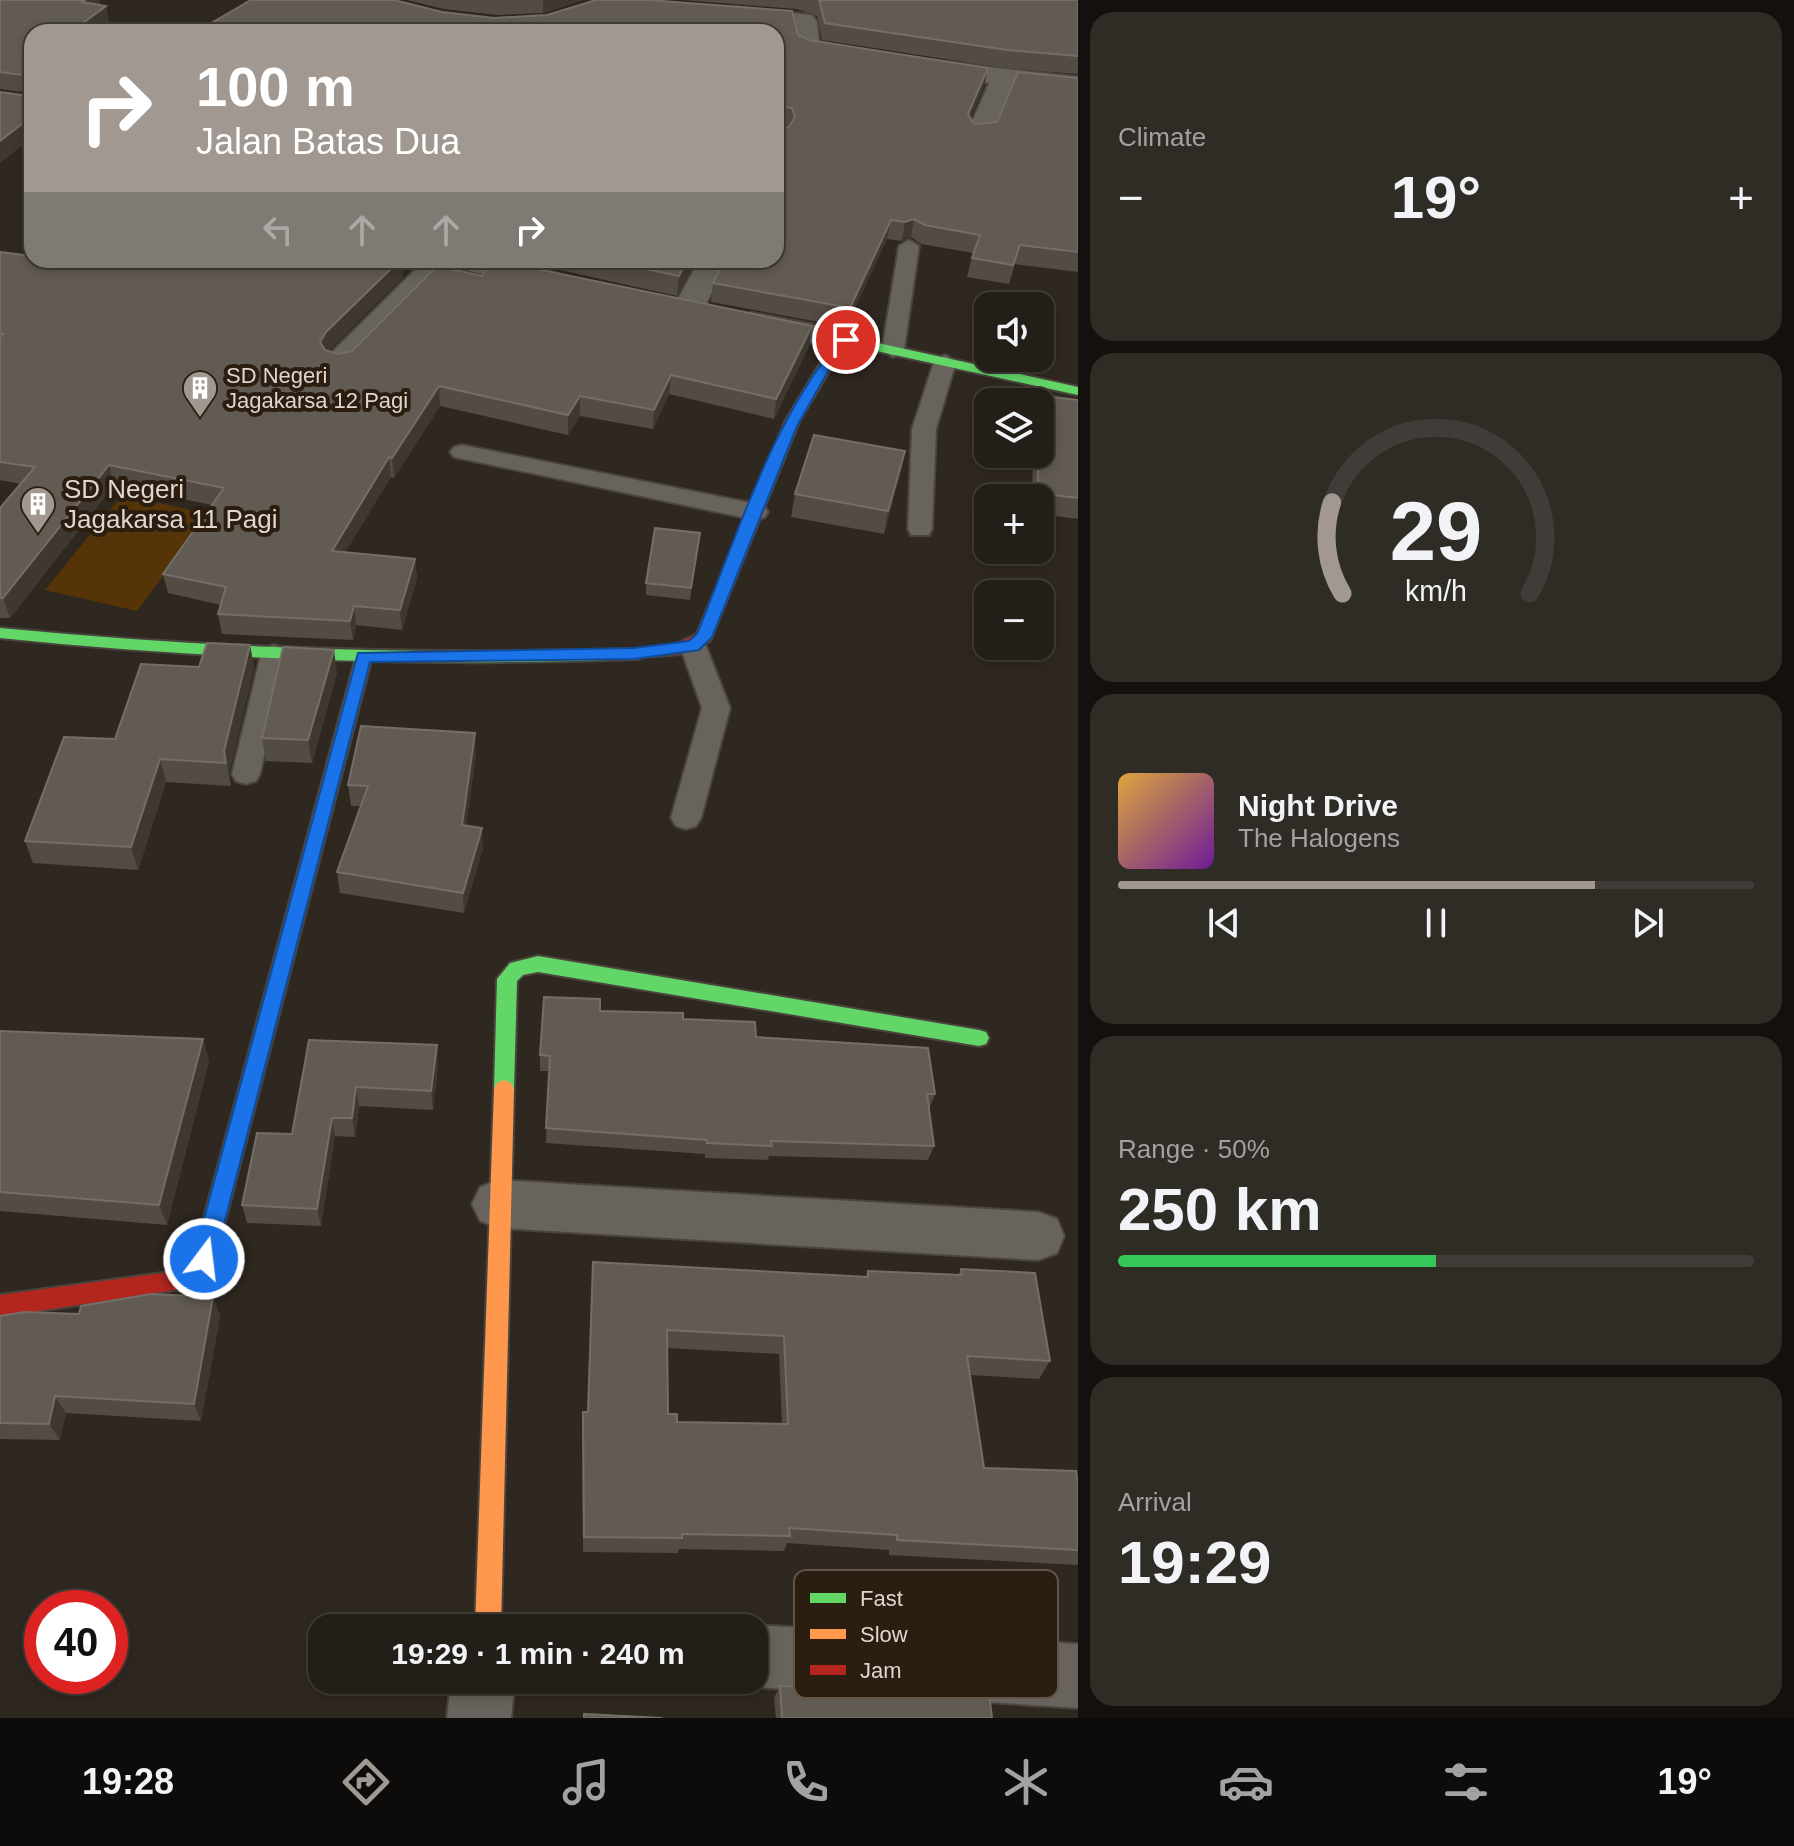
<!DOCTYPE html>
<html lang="en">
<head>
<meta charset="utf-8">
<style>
	:root { --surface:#231e18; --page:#2f2b25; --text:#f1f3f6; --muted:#a3a2a2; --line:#403c37; --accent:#a19991 }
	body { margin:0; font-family:Helvetica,sans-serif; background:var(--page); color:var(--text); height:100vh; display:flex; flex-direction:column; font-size:30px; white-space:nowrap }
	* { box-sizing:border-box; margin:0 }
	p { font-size:26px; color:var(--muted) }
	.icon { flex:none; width:44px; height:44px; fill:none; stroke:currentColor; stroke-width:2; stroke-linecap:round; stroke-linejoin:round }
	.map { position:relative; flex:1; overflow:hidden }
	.drawer { display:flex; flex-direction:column; gap:12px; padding:12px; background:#13100d; width:716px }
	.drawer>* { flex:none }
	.top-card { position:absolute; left:24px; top:24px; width:760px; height:244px; border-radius:24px; box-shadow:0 4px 12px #0003,0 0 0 2px var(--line); background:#a19991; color:#fff; overflow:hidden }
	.controls { position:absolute; left:974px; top:292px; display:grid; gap:16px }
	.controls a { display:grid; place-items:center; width:80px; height:80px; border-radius:16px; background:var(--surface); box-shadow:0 4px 12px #0003,0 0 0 2px var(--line); font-size:40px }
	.speed { position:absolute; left:24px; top:1590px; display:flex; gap:16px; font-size:40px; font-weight:700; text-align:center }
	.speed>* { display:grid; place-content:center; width:104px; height:104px; border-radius:50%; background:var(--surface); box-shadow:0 4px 12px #0003,0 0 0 2px var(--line); line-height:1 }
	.speed .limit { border:12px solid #d22; background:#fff; color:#111 }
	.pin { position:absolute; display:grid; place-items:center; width:68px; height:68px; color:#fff; margin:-34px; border:4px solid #fff; border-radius:50%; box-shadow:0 2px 8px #0007 }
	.me { position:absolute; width:88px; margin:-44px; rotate:15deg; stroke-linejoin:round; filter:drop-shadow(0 0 6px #0008) }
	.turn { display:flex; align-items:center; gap:28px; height:168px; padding:0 40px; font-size:36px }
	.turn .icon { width:104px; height:104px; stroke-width:2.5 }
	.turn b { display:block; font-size:56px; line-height:68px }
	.lanes { display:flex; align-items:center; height:76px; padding:0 40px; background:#0003; justify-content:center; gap:40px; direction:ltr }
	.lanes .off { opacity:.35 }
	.big { font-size:60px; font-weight:700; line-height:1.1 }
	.drawer .tile { flex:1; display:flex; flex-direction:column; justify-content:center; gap:12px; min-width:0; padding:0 28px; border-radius:24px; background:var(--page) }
	.drawer .dial { align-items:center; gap:0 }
	.dial svg { height:208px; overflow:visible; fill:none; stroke:var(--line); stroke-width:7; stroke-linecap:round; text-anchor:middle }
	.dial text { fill:var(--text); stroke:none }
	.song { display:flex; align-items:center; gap:24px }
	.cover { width:96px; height:96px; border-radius:12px; background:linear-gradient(135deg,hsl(40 70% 55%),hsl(280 70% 35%)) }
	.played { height:8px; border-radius:4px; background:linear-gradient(90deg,var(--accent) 75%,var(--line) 75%) }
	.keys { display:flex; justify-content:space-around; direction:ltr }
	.heat { display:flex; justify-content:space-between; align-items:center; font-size:44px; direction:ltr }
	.charge { height:12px; border-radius:6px; background:linear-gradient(90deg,#34c759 50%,var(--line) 0) }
	.trip { position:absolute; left:308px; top:1614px; width:460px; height:80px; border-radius:24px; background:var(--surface); box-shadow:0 4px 12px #0003,0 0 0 2px var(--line); font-weight:700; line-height:80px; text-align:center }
	.tab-bar { display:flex; height:128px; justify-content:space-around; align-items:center; background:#0e0c0a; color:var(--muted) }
	.tab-bar .icon { width:56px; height:56px }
	.tab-bar .on { color:var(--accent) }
	.tab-bar b { font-size:36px; color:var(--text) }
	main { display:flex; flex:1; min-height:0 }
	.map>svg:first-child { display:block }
</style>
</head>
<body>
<main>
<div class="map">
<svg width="1078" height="1718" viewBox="0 0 1078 1718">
	<rect width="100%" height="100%" fill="#2f2820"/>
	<!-- green -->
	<path fill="#553408" d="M 122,495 L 209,514 L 137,611 L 45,590 Z"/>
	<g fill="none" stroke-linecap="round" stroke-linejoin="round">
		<!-- lane casing -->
		<g stroke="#4a443e" stroke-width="4">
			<path id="lane" d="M 909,240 L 919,246 L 904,350 L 893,357 L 882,350 L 899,246 Z
				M 945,355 L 956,362 L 936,429 L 932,529 L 929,535 L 911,535 L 908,529 L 912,429 L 934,362 Z
				M 462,445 L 756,504 L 765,507 L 768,512 L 765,517 L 756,520 L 454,457 L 450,452 L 454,447 Z
				M 693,637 L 702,640 L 706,646 L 730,708 L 701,818 L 696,826 L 686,829 L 676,826 L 671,818 L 702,708 L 680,646 L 684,640 Z
				M 274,645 L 283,648 L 287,654 L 260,774 L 256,781 L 246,784 L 236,781 L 232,774 L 261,654 L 265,648 Z"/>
		</g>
		<!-- street casing -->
		<g stroke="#4a443e" stroke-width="4">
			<path id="street" d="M 733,7 L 812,15 L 817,22 L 819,42 L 867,51 L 871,56 L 867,61 L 858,64 L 798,52 L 795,47 L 793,26 L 724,19 L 721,14 L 724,9 Z
				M 926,60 L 1078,77 L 1078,93 L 1013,85 L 993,133 L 990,139 L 970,139 L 967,133 L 989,83 L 917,73 L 913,68 L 917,63 Z
				M 425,260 L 500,260 L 559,274 L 563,280 L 559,286 L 548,289 L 452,267 L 352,368 L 341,371 L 330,368 L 325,361 L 330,354 Z
				M 699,260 L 729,260 L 699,317 L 688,319 L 677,317 L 672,310 Z
				M 752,313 L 857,333 L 862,340 L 857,347 L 846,350 L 741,329 L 736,322 L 741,315 Z
				M 498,1180 L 1038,1212 L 1057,1219 L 1064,1236 L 1057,1253 L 1038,1260 L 498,1228 L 480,1221 L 472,1204 L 480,1187 Z
				M 754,1625 L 1078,1644 L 1078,1708 L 754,1687 L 736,1680 L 754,1680 L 754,1628 L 746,1628 Z
				M 451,1680 L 515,1680 L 511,1718 L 447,1718 Z"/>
		</g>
		<!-- fast casing -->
		<g stroke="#4a443e" stroke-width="4">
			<path id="fast" d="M 846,336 L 1078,387 L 1078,395 L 849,345 L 832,366 L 797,425 L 787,425 L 785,422 L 819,365 L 841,337 Z
				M 0,628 C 213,649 424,655 638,649 L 646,654 L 638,659 C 424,667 213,660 0,638 Z
				M 538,956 L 979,1030 L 986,1032 L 989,1038 L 986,1044 L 979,1046 L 538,972 L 523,975 L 517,981 L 514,1089 L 511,1095 L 504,1098 L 497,1095 L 494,1089 L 497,979 L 510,963 Z"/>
		</g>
		<!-- slow casing -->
		<g stroke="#4a443e" stroke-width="4">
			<path id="slow" d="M 364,652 L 372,657 L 223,1229 L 220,1236 L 212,1239 L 204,1236 L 201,1229 L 356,657 Z
				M 504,1080 L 511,1083 L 514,1089 L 501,1628 L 475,1628 L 494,1089 L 497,1083 Z"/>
		</g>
		<!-- jam casing -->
		<g stroke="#4a443e" stroke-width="4">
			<path id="jam" d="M 792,418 L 799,422 L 710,641 L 680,654 L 632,658 L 630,654 L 632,650 L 677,644 L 697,634 L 785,422 Z
				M 212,1219 L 220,1222 L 223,1229 C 215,1256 206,1275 181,1289 L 0,1317 L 0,1295 L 170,1272 L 192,1254 L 204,1222 Z"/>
		</g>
		<!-- lane -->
		<use href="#lane" fill="#68635c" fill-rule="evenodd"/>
		<!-- street -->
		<use href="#street" fill="#68635c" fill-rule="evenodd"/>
		<!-- fast -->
		<use href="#fast" fill="#63d668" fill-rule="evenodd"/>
		<!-- slow -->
		<use href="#slow" fill="#ff974d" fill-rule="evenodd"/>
		<!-- jam -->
		<use href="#jam" fill="#b3261e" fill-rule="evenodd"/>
	</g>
	<!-- wall -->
	<path fill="#534c45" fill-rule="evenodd" d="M 0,0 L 99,0 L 100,5 L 106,6 L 109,24 L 30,96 L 30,93 L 0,89 Z
		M 251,0 L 394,0 L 442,12 L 494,18 L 547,15 L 596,0 L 648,0 L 792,11 L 798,35 L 809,40 L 988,68 L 984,86 L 970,118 L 974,124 L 997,122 L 1018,72 L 1078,78 L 1078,272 L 1015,264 L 1009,284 L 967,277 L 973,253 L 921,244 L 911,237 L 902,241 L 887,239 L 846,327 L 711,302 L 713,283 L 725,260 L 776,260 L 776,32 L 196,32 ZM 776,124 L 789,126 L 776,128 Z
		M 407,0 L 583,0 L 543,13 L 498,15 L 444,9 Z
		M 683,0 L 1078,0 L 1078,74 L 1003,68 L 822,40 L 817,16 L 797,9 Z
		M 0,252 L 100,265 L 106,260 L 413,260 L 403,271 L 403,277 L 328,351 L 338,354 L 352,351 L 482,276 L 809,346 L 774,419 L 669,394 L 653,429 L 580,416 L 568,435 L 440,406 L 394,478 L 391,477 L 345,552 L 415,559 L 417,579 L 402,630 L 356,625 L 353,640 L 222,634 L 218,614 L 221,605 L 168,593 L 163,574 L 212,505 L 114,485 L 10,618 L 0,618 L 0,508 L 21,484 L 0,480 Z
		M 515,260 L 696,260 L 677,296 Z
		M 1020,393 L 1078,400 L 1078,519 L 1040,514 L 1040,498 L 1032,498 L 1033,461 L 1013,459 L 1013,454 L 1040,454 L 1040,402 L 1018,402 Z
		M 905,451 L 900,474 L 884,534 L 791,517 L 795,494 Z
		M 698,545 L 690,600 L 646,595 L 646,583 Z
		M 250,645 L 254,668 L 229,773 L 231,786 L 166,782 L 138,870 L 33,863 L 25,841 L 115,739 L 199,667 Z
		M 337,673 L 312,763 L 266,761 L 262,738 Z
		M 476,754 L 466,825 L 483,848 L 464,913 L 340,893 L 337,872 L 361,806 L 351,806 L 348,785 Z
		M 600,1011 L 683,1019 L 756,1037 L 935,1094 L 929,1109 L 934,1146 L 928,1160 L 769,1156 L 768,1160 L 705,1158 L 705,1154 L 546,1143 L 549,1071 L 540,1071 L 540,1055 Z
		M 0,1031 L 203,1039 L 209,1061 L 167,1225 L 0,1211 Z
		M 309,1040 L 438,1064 L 433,1110 L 359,1106 L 355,1137 L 335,1136 L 321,1226 L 247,1223 L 242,1205 L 292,1134 Z
		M 961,1269 L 1050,1361 L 1039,1379 L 970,1375 L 984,1468 L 1078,1484 L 1078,1563 L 1077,1565 L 889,1555 L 889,1550 L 787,1543 L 784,1551 L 679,1549 L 678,1553 L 583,1552 L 582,1429 L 583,1412 L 588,1412 L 592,1280 L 866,1276 L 868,1271 L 958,1275 ZM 667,1348 L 779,1354 L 782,1424 L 677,1422 L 668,1414 Z
		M 213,1297 L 220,1316 L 201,1421 L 66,1413 L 60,1440 L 0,1439 L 0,1316 L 79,1314 Z
		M 810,1682 L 992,1718 L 776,1718 L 774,1698 L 780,1686 L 807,1687 Z"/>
	<!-- shaded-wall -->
	<path fill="#3e3830" d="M 85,0 L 99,0 L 101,9 L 82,2 Z
		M 543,0 L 583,0 L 543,13 Z
		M 106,6 L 109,24 L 98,32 L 83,23 Z
		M 988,68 L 984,86 L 964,132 L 968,114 Z
		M 32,116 L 32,138 L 0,163 L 0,141 Z
		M 914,219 L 911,237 L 902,241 L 905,222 Z
		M 891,220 L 887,239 L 846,327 L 850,308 Z
		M 398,260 L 413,260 L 403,271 L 403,277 L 328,352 L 322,361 L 320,342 L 326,332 Z
		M 687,260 L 696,260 L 677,296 L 679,276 Z
		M 812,326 L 809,346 L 774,419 L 776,399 Z
		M 671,375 L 669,394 L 653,429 L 654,410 Z
		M 439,386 L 440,406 L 394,478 L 392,458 Z
		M 580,396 L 580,416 L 568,435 L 568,415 Z
		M 905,451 L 900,474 L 884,534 L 888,511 Z
		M 389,457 L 391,477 L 334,571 L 332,551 Z
		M 109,465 L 114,485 L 10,618 L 3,598 Z
		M 415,559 L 417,579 L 402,630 L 400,610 Z
		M 354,606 L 356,625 L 353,640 L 350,621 Z
		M 250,645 L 254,668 L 229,773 L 231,786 L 224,751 Z
		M 334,650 L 337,673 L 312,763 L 308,740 Z
		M 475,733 L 476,754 L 463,845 L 462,825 Z
		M 160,759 L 166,782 L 138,870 L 131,847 Z
		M 482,828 L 483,848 L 464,913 L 463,893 Z
		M 203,1039 L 209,1061 L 167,1225 L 159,1205 Z
		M 437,1045 L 438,1064 L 433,1110 L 431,1091 Z
		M 356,1087 L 359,1106 L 355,1137 L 352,1118 Z
		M 332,1118 L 335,1136 L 321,1226 L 317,1209 Z
		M 213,1297 L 220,1316 L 201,1421 L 194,1404 Z
		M 55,1396 L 66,1413 L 60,1440 L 49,1424 Z"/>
	<!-- building -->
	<path fill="#625b54" stroke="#756e67" stroke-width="2" fill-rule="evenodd" d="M 0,0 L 85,0 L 82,2 L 106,6 L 83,23 L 127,32 L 32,32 L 32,116 L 0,141 L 0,92 L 30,96 L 30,76 L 0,72 Z
		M 251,0 L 394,0 L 442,12 L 494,18 L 547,15 L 596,0 L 648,0 L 792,11 L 798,35 L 809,40 L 988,68 L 968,114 L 974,124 L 997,122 L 1018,72 L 1078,78 L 1078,252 L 1020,245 L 1013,265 L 972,258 L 980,235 L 925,225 L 914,219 L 905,222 L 891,220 L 850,308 L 713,283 L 725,260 L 776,260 L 776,32 L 196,32 ZM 776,106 L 792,108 L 795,117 L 789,127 L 776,128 Z
		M 819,0 L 1078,0 L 1078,56 L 1007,50 L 825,23 Z
		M 0,252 L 32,256 L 32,260 L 60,260 L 100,265 L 106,260 L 400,260 L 326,332 L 320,342 L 325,350 L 338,354 L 352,351 L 437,266 L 482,276 L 493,260 L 812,326 L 776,399 L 671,375 L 654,410 L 580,396 L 568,415 L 439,386 L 392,458 L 389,457 L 332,551 L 415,559 L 400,610 L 354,606 L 350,621 L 218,614 L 226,587 L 163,574 L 224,488 L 109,465 L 3,598 L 0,598 L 0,508 L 35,467 L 0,462 L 0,338 L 3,334 L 0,334 Z
		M 603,260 L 687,260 L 679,276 Z
		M 1020,393 L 1078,400 L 1078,498 L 1037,493 L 1039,454 L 1040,454 L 1040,402 L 1020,402 Z
		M 814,435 L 905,451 L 888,511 L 795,494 Z
		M 655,528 L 700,533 L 691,588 L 646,583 Z
		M 207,643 L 250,645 L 224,751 L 226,763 L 160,759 L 131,847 L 25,841 L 64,737 L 115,739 L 141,664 L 199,667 Z
		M 283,647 L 334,650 L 308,740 L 262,738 Z
		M 361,726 L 475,733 L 462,825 L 482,828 L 463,893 L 337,872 L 368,786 L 348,785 Z
		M 544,997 L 600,999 L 600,1011 L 683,1013 L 683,1019 L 755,1022 L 756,1037 L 928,1048 L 935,1094 L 927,1094 L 934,1146 L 771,1141 L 772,1146 L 707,1143 L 707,1140 L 546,1128 L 550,1056 L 540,1055 Z
		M 0,1031 L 203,1039 L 159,1205 L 0,1192 Z
		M 309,1040 L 437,1045 L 431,1091 L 356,1087 L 352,1118 L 332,1118 L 317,1209 L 242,1205 L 257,1133 L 292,1134 Z
		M 593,1262 L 868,1277 L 868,1271 L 962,1275 L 961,1269 L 1035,1273 L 1050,1361 L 967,1356 L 984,1468 L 1076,1471 L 1078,1484 L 1078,1550 L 897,1540 L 897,1535 L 789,1528 L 790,1536 L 682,1534 L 682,1538 L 584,1537 L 583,1412 L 588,1412 ZM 667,1330 L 784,1336 L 788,1424 L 677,1422 L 677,1414 L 668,1414 Z
		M 151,1294 L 213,1297 L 194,1404 L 55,1396 L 49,1424 L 0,1423 L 0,1316 L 25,1312 L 79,1314 L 81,1306 Z
		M 810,1682 L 989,1693 L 992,1718 L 782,1718 L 780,1686 L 810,1687 Z
		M 584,1714 L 662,1718 L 584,1718 Z"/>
	<!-- route -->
	<path fill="#1a73e8" stroke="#114b97" stroke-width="2" d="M 842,337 L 853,340 L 831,366 L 797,426 L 712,637 L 699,650 L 634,659 L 370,662 L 215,1259 L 212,1266 L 204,1269 L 196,1266 L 193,1259 L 358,653 L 634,648 L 689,641 L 697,634 C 738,534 771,421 842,337 Z"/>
	<!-- icons -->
	<defs>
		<g id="building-pin" transform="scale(1.8)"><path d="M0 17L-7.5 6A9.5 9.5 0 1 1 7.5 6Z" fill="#a19991" stroke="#2b1e10"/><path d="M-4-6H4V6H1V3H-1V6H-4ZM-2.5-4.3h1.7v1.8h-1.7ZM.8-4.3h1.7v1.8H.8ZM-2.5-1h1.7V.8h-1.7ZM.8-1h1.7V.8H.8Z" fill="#fff"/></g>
	</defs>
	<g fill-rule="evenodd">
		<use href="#building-pin" x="200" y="388"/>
		<use href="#building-pin" x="38" y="504"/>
	</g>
	<g text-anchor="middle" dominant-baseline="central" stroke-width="8" stroke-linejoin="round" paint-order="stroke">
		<!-- far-poi labels -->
		<g font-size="22" fill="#dfd6ce" stroke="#2b1e10" text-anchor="start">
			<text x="226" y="375">SD Negeri<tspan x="226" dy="25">Jagakarsa 12 Pagi</tspan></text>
		</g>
		<!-- poi labels -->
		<g font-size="26" fill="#dfd6ce" stroke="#2b1e10" text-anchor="start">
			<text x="64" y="489">SD Negeri<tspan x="64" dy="30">Jagakarsa 11 Pagi</tspan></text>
		</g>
	</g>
	<!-- legend -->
	<rect x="794" y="1570" width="264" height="128" rx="12" fill="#2b1e10" stroke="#615549" stroke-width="2"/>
	<rect x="810" y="1593" width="36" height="10" fill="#63d668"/>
	<rect x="810" y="1629" width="36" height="10" fill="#ff974d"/>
	<rect x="810" y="1665" width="36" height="10" fill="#b3261e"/>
	<g font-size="22" fill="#dfd6ce">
		<text x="860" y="1606">Fast</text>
		<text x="860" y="1642">Slow</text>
		<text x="860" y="1678">Jam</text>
	</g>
</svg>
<div class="controls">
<a><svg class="icon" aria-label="sound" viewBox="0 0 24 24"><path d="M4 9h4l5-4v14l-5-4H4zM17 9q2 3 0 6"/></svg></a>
<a><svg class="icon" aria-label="layers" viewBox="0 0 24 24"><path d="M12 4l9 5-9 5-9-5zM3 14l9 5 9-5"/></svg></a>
<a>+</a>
<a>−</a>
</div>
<div class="speed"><div class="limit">40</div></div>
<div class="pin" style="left:846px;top:340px;background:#d93025"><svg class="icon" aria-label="arrive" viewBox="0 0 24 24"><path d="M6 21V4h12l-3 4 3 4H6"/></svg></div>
<svg class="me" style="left:204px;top:1259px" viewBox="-20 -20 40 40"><circle r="17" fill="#1a73e8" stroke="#fff" stroke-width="3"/><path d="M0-11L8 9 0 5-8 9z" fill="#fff"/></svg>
<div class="trip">19:29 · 1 min · 240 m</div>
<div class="top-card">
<div class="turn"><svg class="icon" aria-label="right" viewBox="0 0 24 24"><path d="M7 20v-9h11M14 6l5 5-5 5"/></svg><div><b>100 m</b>Jalan Batas Dua</div></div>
<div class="lanes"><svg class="icon off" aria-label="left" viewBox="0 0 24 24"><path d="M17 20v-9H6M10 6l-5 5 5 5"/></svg><svg class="icon off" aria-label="ahead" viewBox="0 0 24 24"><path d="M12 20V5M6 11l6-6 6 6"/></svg><svg class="icon off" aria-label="ahead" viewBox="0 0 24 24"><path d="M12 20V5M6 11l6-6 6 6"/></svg><svg class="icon" aria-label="right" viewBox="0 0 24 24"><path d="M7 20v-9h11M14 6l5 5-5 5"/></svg></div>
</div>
</div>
<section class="drawer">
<div class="tile"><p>Climate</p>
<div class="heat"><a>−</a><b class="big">19°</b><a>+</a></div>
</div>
<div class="tile dial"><svg viewBox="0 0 100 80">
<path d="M14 69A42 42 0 1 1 86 69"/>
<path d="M14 69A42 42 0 0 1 10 34" stroke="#a19991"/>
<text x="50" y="56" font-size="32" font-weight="700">29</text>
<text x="50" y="72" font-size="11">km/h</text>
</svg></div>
<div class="tile">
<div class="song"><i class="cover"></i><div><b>Night Drive</b><p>The Halogens</p></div></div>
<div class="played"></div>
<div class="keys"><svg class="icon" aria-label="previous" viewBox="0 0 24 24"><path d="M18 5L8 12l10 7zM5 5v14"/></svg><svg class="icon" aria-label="pause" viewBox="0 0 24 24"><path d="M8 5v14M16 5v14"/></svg><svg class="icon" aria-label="next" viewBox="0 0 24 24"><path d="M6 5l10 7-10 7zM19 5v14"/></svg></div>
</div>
<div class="tile"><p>Range · 50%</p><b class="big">250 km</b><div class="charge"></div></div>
<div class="tile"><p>Arrival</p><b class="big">19:29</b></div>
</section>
</main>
<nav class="tab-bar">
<b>19:28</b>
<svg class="icon on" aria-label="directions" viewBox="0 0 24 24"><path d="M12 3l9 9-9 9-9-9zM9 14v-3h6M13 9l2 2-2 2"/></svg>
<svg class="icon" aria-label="music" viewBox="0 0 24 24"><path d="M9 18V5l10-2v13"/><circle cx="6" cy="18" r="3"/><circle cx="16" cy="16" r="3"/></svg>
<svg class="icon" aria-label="phone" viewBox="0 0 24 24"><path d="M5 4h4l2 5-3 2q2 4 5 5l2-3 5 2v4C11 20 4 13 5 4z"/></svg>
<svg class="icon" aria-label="climate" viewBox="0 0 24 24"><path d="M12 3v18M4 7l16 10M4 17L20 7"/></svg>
<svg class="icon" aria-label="car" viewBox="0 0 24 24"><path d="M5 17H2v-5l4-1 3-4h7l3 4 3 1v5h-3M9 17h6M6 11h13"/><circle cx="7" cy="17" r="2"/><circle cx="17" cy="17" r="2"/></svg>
<svg class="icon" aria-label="filters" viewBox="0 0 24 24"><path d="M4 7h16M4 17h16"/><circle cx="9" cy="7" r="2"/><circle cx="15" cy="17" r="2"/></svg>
<b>19°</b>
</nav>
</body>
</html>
